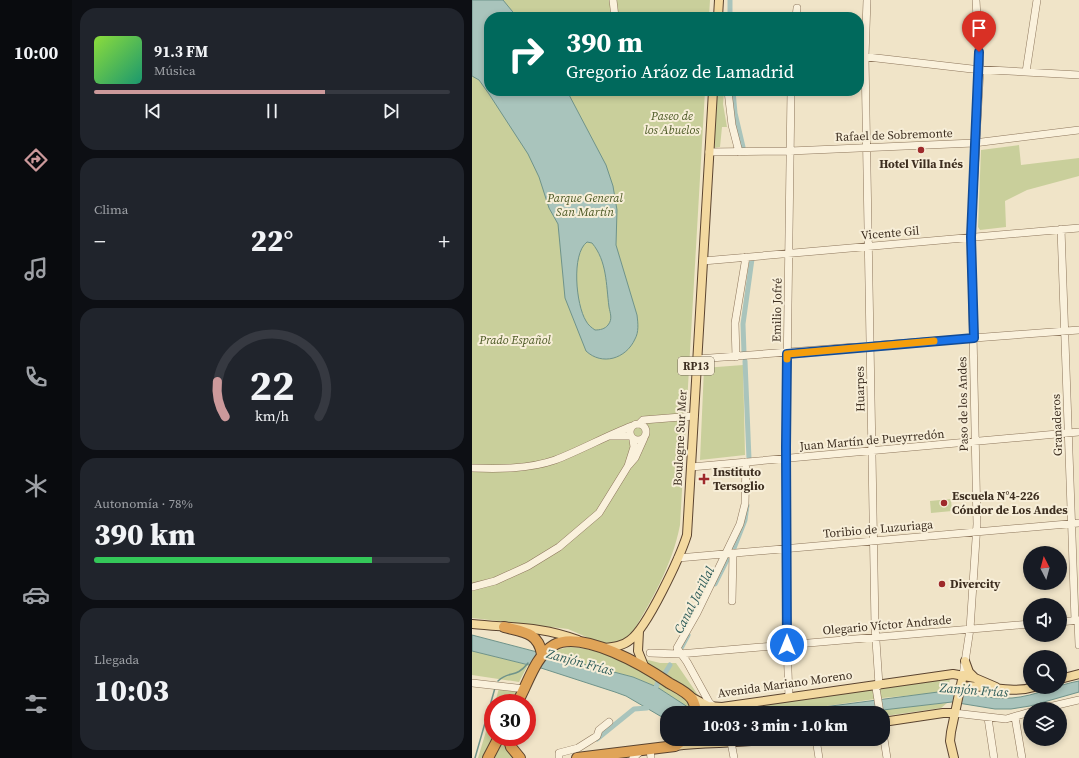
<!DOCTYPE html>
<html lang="es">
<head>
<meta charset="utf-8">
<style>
	:root { --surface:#171b24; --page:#20242c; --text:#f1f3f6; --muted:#9ea1a6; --line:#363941; --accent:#cc999b }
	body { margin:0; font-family:"Source Serif 4",serif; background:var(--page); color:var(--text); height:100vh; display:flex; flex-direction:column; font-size:15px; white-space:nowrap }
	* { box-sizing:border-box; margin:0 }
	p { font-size:13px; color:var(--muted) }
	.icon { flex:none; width:22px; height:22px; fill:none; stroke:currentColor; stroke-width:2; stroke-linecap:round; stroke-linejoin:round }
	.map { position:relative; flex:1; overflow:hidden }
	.sheet { display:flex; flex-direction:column; gap:8px; padding:8px; background:#0d0f14; width:400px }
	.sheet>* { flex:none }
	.banner { position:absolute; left:12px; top:12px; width:380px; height:84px; border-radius:16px; box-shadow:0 2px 6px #0003; background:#00695c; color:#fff; overflow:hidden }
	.needle { width:26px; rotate:354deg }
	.buttons { position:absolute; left:551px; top:546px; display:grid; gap:8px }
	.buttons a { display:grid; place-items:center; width:44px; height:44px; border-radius:50%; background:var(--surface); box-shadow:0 2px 6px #0003; font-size:20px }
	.speed { position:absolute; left:12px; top:694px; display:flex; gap:8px; font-size:20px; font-weight:700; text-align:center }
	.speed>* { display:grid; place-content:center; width:52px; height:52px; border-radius:50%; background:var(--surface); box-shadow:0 2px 6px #0003; line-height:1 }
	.speed .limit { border:6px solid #d22; background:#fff; color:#111 }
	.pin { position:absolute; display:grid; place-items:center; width:34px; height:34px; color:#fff; margin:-41px -17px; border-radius:50% 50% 50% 0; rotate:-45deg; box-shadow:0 0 4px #0007 }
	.pin .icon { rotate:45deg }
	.me { position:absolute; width:44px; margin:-22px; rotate:0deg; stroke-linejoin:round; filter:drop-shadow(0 0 3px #0008) }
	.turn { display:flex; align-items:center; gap:14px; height:84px; padding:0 16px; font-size:18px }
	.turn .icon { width:52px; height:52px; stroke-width:2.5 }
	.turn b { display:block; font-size:28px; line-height:34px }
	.big { font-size:30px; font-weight:800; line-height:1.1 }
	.sheet .widget { flex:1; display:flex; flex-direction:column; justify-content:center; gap:6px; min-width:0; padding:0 14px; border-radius:16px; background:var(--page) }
	.sheet .dial { align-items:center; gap:0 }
	.dial svg { height:104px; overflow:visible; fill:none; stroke:var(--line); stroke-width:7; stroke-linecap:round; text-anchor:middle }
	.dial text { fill:var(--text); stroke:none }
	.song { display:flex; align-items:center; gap:12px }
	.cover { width:48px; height:48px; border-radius:6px; background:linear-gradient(135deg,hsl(90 70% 55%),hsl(160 70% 35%)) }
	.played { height:4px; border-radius:2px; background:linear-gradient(90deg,var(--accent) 65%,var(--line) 65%) }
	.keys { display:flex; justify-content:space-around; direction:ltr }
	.heat { display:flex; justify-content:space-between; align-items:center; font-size:22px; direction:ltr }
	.charge { height:6px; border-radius:3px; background:linear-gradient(90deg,#34c759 78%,var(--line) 0) }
	.trip { position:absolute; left:188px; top:706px; width:230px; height:40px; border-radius:16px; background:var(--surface); box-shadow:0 2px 6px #0003; font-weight:800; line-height:40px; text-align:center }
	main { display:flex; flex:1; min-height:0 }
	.dock { display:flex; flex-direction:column; width:72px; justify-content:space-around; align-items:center; background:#090b0e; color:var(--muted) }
	.dock .icon { width:28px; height:28px }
	.dock .active { color:var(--accent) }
	.dock b { font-size:18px; color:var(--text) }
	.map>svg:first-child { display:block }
</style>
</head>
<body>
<main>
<nav class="dock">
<b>10:00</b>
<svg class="icon active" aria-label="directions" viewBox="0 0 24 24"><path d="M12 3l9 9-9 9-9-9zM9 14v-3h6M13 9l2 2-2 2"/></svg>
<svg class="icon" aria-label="music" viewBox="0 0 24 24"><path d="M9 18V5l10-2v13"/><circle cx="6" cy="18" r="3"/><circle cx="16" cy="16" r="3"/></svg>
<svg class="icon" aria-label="phone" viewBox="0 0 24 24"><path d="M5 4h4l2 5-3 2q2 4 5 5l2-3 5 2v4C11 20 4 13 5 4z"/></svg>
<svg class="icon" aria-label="climate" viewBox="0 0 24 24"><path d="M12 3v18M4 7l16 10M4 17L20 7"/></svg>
<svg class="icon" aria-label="car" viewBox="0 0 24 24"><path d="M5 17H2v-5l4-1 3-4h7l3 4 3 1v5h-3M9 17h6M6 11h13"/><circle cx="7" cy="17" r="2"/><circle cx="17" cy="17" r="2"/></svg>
<svg class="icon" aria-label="filters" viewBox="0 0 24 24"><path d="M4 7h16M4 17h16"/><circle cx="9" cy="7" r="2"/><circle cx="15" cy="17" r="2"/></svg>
</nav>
<section class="sheet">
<div class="widget">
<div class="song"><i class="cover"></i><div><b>91.3 FM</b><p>Música</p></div></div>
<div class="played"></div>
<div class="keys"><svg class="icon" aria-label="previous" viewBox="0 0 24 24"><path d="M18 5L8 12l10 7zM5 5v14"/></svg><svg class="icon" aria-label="pause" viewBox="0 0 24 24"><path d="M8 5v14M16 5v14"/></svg><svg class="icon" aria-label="next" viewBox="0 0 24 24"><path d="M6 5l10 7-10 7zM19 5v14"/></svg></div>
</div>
<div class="widget"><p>Clima</p>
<div class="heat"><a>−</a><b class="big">22°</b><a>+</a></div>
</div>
<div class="widget dial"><svg viewBox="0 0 100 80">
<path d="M14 69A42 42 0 1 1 86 69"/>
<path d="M14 69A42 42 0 0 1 8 42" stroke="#cc999b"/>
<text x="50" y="56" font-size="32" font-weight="700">22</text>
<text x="50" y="72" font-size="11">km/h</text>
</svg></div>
<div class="widget"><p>Autonomía · 78%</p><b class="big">390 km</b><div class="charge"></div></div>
<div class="widget"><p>Llegada</p><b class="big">10:03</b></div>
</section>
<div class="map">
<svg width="607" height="758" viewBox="0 0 607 758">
	<rect width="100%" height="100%" fill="#f0e4c8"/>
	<!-- green -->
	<path fill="#c9cf9b" d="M 0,0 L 238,0 L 237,17 L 17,17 L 17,91 L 233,91 L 208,525 C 200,567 178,603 156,640 L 139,645 L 128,643 L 96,629 L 0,618 Z
		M 245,91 L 252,92 L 251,104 L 255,127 L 250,127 L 248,147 L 242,148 Z
		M 547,145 L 549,165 L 607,158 L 607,176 L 555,190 L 533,201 L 534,227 L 508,230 L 506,227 L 509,150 Z
		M 271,365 L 273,455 L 228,460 L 232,368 Z
		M 479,499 L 480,511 L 459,513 L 458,501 Z
		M 98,647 C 142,649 180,677 216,701 L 218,709 L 185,687 L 161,677 L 77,656 L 88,649 Z
		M 0,651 L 6,652 L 56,665 L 47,682 L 0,675 Z
		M 172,659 L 188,663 L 204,663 L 228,698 L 175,664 Z
		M 478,678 L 476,692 L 410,698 L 306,713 L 231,713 L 231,709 L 243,712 Z
		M 27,688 L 47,691 L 40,703 L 23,703 Z
		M 475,703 L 469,708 L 413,716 L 412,709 Z
		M 21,708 L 21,737 L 10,758 L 6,758 Z
		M 33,737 L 44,758 L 21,758 Z"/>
	<!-- water -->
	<path fill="#a9c4bc" stroke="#6f938a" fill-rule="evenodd" d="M 0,0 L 31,0 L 45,17 L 17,17 L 17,91 L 95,91 L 134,165 L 141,186 L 145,210 L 144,245 L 165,315 C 166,323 167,332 163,339 C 154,359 130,366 114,351 L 93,298 L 86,224 L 77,208 L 67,177 L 56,154 L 17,94 L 7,80 L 0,76 ZM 115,242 L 120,243 C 135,261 134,284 137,307 C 138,313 141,319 136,325 C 133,329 128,330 123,330 C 120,328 116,325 114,321 C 104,305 99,254 115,242 Z
		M 0,635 L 161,677 L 185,687 L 225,713 L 195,713 L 195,720 L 154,696 L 143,692 L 69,668 L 0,651 Z
		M 607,681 L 607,692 L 558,706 L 539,709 L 523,709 L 480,702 L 385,713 L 306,713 L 466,692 C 491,691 515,700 540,698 C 564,696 584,685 607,681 Z"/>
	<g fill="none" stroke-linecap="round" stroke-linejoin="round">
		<!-- stream -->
		<path stroke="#6f938a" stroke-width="1.5" d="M 26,681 C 37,670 44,679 56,663
			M 3,758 L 23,688"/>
		<!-- canal -->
		<path stroke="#a9c4bc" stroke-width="5" d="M 258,17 L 258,0
			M 261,91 L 263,113 L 271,147
			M 272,353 L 271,324 L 280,259
			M 273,361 L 277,459
			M 262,548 L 273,520 L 275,505
			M 243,584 L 255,560
			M 208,650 L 216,635
			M 193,673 L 198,665
			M 184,687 L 186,682
			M 125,739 L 162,709 L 175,708"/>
		<!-- minor casing -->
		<g stroke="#8d765c" stroke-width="8">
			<path id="minor" d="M 141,0 L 143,17
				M 395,0 L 393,57 L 403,626 L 407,685 L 404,688 L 408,713
				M 324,17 L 325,8
				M 387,56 L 500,69 L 607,75
				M 554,72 L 565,0
				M 256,91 L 260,125 L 267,152
				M 237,152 L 318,151 L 502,143 L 607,130
				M 589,229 L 603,620
				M 231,261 L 607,228
				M 264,357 L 263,323 L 274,257
				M 225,359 L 607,330
				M158 432a8 8 0 1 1 16 0a8 8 0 1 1-16 0Z
				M 167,424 L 171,420 L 222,416
				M 138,436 L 158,436
				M 157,465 L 163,458 L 172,438
				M 219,467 L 607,432
				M 0,468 C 27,469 57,469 83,460 C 109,450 134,436 160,426
				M 206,558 L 607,523
				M 0,587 L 23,581 L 56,566 L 87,547 L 127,513 L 156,466 L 162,447 L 161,440
				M 260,601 L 261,553
				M 606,620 L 607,645
				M 588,622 L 607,620
				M 178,653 L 207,654 L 558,624
				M 491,675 L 498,629 L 505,524 L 499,237 L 508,69 L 504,0
				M 0,683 L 53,689
				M 317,697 L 315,645 L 314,447 L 319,91
				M 242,707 L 237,702 L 215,662 L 205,648 L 225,613 L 268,524 L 273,504 L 274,462
				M 568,709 L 607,700
				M 482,713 L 534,719 L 558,712
				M 543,717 L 550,758
				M 516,718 L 522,758
				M 411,733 L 415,758
				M 344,739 L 347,758
				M 259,742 L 262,758
				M 178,749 L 179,758
				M 87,758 L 87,753 L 106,748 L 125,736 L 127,730 L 137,722
				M 161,758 L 170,750"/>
		</g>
		<!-- major casing -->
		<g stroke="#5b4430" stroke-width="10">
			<path id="major" d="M 246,17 L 247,0
				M 0,624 C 39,628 69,626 106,640
				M 167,631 L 166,651 L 172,666
				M 132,648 C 141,647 151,646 158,640 C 175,628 208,557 215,535 L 241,91
				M 493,661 L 497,672 L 503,678
				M 588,679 L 607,674
				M 488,687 C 514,683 537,695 562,687
				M 219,697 L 236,706 L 250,707 L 481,674 L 503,678 L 524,687
				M 411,722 L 471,713 L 482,713
				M 203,746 C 235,742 266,744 298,739
				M 482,758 L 478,741 L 479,732 L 491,675"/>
		</g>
		<!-- highway casing -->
		<g stroke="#5b4430" stroke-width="12">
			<path id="highway" d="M 32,627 C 51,632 66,632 70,654
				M 45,703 C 56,684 63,656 82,645 C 110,629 174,667 197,683 C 204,687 215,692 220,699 C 222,703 224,708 224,713
				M 36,737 L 39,747 L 48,758
				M 16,758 L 27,737
				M 105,758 L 203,746 L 212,739"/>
		</g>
		<!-- minor -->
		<use href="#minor" stroke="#faf1dc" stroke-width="7"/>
		<!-- major -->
		<use href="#major" stroke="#f3d9a0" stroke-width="8"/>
		<!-- highway -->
		<use href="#highway" stroke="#e0a458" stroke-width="10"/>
	</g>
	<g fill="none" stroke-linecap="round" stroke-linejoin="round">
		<!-- route casing -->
		<g stroke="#114b97" stroke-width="10">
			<path id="route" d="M 315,645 L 314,447 L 315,354 L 502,338 L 499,237 L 507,52"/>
		</g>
		<!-- route -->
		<use href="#route" stroke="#1a73e8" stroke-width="7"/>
		<!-- slow -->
		<path stroke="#f59e0b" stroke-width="7" d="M 315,359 L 315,354 L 462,341"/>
	</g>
	<!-- markers -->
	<g fill="#9e2a2b" stroke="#f7eed8" stroke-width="1.5">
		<circle cx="449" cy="150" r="4"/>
		<path d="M230 473h4v4h4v4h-4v4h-4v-4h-4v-4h4z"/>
		<circle cx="472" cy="503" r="4"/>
		<circle cx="470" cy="584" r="4"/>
	</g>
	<g text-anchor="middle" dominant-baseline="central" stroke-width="4" stroke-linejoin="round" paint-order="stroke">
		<!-- shield labels -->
		<rect fill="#f7eed8" stroke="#756857" stroke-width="1" x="206" y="357" width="36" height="18" rx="3"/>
		<g font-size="11" font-weight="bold" fill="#3d2e20">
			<text x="224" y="366">RP13</text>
		</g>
		<!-- park labels -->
		<g font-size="12" font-style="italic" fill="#4d5a26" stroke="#f7eed8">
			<text x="200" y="116">Paseo de<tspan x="200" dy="14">los Abuelos</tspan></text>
			<text x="113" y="198">Parque General<tspan x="113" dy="14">San Martín</tspan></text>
			<text x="43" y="340">Prado Español</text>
		</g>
		<!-- street labels -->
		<g font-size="12" fill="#3d2e20" stroke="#f7eed8">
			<text transform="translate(422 135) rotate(-2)">Rafael de Sobremonte</text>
			<text transform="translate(418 233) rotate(-5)">Vicente Gil</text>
			<text transform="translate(305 310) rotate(-89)">Emilio Jofré</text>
			<text transform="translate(388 389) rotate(-91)">Huarpes</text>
			<text transform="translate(491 404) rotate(-91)">Paso de los Andes</text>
			<text transform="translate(585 425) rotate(-92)">Granaderos</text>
			<text transform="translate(208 438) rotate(-87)">Boulogne Sur Mer</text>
			<text transform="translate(400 440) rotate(-5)">Juan Martín de Pueyrredón</text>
			<text transform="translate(406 529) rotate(-5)">Toribio de Luzuriaga</text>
			<text transform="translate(415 625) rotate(-5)">Olegario Víctor Andrade</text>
			<text transform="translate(313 684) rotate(-8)">Avenida Mariano Moreno</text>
		</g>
		<!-- poi labels -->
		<g font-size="12" font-weight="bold" fill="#3d2e20" stroke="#f7eed8" text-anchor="start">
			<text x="449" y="164" text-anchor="middle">Hotel Villa Inés</text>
			<text x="241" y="472">Instituto<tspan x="241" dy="14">Tersoglio</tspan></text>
			<text x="480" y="496">Escuela N°4-226<tspan x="480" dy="14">Cóndor de Los Andes</tspan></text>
			<text x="478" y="584">Divercity</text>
		</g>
		<!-- water labels -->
		<g font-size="13" font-style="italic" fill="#2f5d5a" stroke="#f7eed8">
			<text transform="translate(222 600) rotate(-63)">Canal Jarillal</text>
			<text transform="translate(108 662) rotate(15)">Zanjón Frías</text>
			<text transform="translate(502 690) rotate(4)">Zanjón Frías</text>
		</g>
	</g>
</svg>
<div class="buttons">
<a><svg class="needle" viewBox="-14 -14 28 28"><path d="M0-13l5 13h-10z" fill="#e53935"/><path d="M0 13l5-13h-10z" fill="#9ea1a6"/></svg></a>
<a><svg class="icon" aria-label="sound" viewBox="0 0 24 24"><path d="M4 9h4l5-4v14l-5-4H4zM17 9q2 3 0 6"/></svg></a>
<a><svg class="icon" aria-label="search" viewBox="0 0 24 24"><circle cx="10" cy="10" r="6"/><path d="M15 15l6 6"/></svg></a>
<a><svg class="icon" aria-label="layers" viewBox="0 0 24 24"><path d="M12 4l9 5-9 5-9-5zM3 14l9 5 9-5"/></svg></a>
</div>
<div class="speed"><div class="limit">30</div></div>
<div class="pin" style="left:507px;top:52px;background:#d93025"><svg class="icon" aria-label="arrive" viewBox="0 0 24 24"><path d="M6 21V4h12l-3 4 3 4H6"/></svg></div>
<svg class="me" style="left:315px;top:645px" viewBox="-20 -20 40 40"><circle r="17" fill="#1a73e8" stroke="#fff" stroke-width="3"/><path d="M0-11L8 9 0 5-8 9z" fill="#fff"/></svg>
<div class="trip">10:03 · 3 min · 1.0 km</div>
<div class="banner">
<div class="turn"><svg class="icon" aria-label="right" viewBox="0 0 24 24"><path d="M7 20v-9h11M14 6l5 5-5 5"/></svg><div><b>390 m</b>Gregorio Aráoz de Lamadrid</div></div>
</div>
</div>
</main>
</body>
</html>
